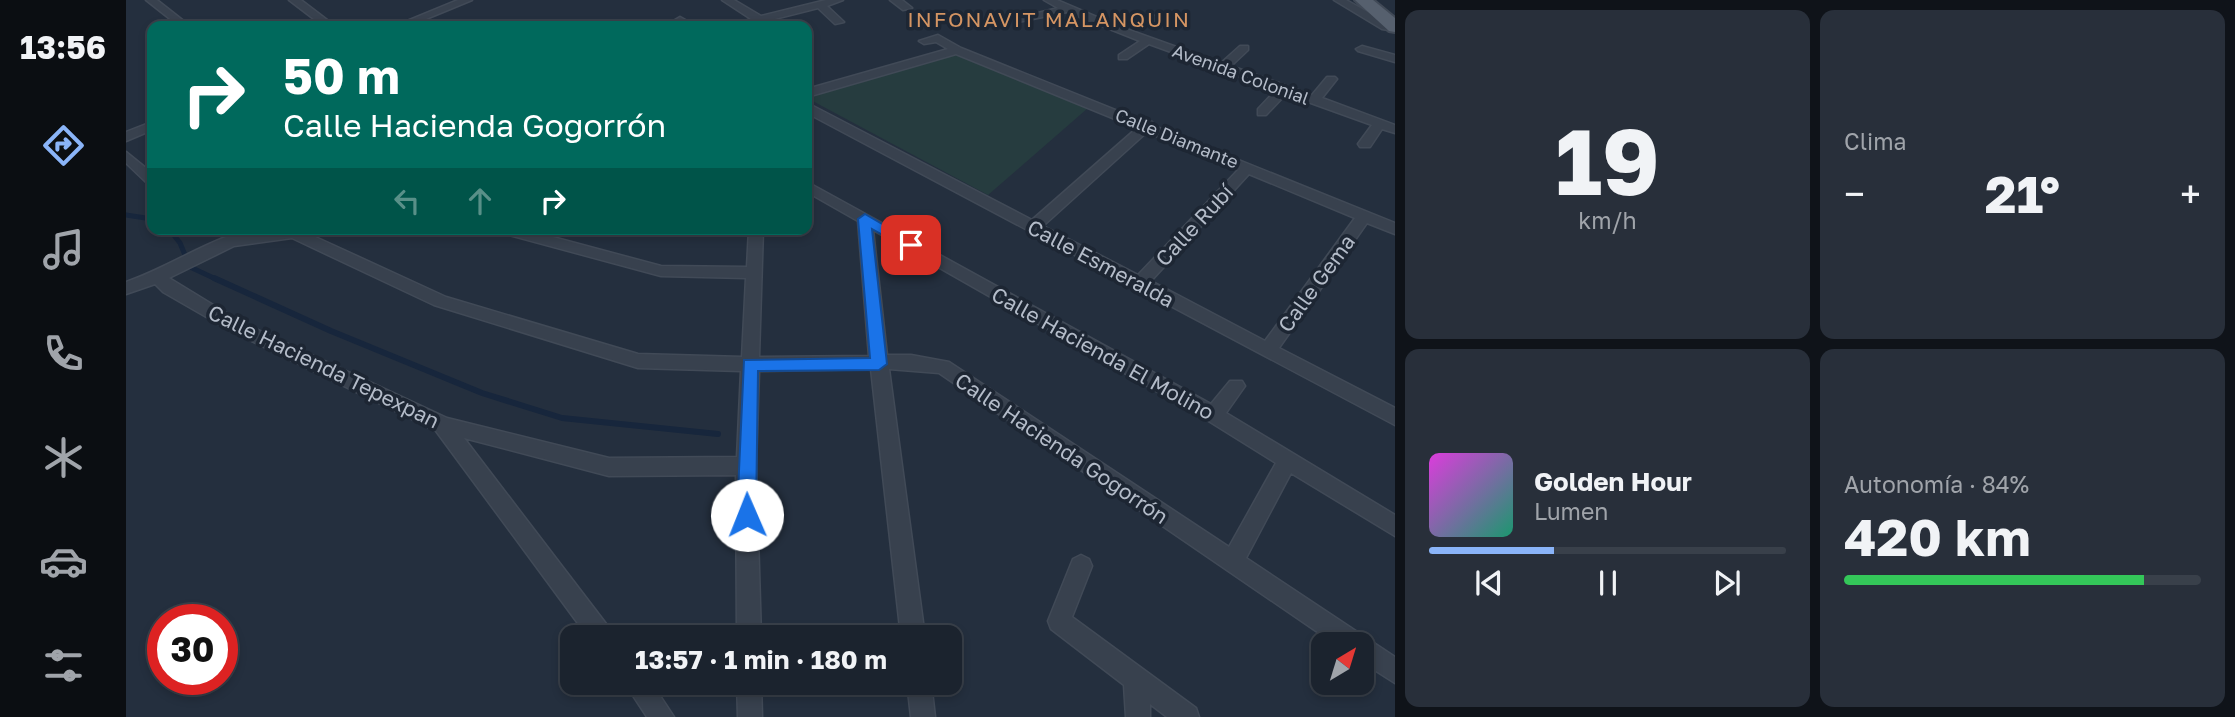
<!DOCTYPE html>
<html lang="es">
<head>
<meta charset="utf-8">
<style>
	:root { --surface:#1b232e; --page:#282f3a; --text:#f1f3f6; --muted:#a0a4aa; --line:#39404a; --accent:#8ab4f8 }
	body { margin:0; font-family:"Golos Text",sans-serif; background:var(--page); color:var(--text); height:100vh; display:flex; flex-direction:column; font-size:26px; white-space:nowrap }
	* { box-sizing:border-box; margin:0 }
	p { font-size:23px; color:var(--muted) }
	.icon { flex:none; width:38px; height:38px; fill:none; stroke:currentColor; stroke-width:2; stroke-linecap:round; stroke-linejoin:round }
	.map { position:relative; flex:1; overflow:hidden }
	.side { display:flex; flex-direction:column; gap:10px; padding:10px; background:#0f1319; width:840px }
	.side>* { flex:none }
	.banner { position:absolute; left:21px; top:21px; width:665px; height:214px; border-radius:14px; box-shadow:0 4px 10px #0003,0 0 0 2px var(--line); background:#00695c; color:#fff; overflow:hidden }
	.needle { width:46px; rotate:38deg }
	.tools { position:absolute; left:1185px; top:632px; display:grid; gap:14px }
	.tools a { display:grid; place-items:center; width:63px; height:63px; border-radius:14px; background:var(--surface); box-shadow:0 4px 10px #0003,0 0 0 2px var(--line); font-size:35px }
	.speed { position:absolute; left:21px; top:604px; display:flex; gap:14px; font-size:35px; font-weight:700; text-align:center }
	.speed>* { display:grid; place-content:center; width:91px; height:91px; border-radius:50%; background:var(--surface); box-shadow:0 4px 10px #0003,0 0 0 2px var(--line); line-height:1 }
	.speed .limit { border:10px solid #d22; background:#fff; color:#111 }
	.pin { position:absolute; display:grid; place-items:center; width:60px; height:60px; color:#fff; margin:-30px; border-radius:14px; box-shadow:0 4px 10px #0006 }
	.me { position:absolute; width:77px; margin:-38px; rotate:359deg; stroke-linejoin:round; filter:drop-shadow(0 0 5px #0008) }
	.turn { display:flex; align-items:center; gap:24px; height:147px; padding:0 21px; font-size:32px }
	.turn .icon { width:91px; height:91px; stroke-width:2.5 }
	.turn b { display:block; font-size:49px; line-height:60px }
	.lanes { display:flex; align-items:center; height:66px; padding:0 21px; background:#0003; justify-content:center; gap:35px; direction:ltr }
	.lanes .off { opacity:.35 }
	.big { font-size:52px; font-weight:700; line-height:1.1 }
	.side .widget { flex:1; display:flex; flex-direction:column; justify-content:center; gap:10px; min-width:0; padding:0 24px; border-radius:14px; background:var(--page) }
	.side .dial { align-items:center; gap:0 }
	.dial b { font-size:91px; line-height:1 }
	.song { display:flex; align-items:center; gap:21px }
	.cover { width:84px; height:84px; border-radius:10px; background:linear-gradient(135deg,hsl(300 70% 55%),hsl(160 70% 35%)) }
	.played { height:7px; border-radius:4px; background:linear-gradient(90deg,var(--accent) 35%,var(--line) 35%) }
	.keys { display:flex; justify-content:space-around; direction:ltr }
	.heat { display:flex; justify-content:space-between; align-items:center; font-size:38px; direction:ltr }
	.charge { height:10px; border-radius:5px; background:linear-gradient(90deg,#34c759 84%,var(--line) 0) }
	.side .tiles { flex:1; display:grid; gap:10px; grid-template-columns:repeat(2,1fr) }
	.trip { position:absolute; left:434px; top:625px; width:402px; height:70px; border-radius:14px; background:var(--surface); box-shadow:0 4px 10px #0003,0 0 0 2px var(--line); font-weight:700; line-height:70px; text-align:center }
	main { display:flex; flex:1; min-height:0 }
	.tab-bar { display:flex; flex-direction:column; width:126px; justify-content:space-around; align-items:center; background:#0b0e12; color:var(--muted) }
	.tab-bar .icon { width:49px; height:49px }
	.tab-bar .current { color:var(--accent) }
	.tab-bar b { font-size:32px; color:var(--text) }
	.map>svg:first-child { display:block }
</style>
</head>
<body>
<main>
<nav class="tab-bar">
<b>13:56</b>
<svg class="icon current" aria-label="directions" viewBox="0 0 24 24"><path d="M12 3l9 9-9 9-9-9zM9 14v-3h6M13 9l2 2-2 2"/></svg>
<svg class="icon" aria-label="music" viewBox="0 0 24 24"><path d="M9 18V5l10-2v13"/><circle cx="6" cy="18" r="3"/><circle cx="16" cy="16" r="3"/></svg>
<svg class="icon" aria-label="phone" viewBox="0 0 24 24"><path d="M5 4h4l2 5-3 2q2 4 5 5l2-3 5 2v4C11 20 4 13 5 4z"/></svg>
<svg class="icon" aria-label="climate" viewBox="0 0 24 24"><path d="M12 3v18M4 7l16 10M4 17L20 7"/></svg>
<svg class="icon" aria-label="car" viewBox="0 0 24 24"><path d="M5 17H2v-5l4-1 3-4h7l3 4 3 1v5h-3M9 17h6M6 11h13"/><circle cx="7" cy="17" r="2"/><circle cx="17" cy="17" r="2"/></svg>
<svg class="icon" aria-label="filters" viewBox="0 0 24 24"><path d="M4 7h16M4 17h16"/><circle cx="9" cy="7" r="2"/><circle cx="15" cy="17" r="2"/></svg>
</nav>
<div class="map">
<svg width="1269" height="717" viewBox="0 0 1269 717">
	<rect width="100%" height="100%" fill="#242f3e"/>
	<!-- green -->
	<path fill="#263c3f" d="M 831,53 L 962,108 L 862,195 L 681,98 L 749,75 Z"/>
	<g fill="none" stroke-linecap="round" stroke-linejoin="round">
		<!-- stream-far1 -->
		<path stroke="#17263c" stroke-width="5" d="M 0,215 L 26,219
			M 43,229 L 54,243 L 64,267 L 92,280"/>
		<!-- stream -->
		<path stroke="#17263c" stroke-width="6" d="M 88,278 L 205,331 L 356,393 L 436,418 L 592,434"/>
		<!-- minor casing -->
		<g stroke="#414a57" stroke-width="3">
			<path id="minor" d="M 20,0 L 31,0 L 64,26 L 53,26 Z
				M 163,0 L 175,0 L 209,26 L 197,26 Z
				M 332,0 L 346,0 L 283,26 L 269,26 Z
				M 596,0 L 608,0 L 635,16 L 700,0 L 717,0 L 701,6 L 718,22 L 709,24 L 692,8 L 621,26 L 604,26 L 625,19 Z
				M 764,0 L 776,0 L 786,8 L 777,10 Z
				M 918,0 L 931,0 L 980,21 L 1037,15 L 1038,17 L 1033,20 L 992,26 L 1095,63 L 1114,46 L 1122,46 L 1122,50 L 1105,66 L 1186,95 L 1201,77 L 1209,77 L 1211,79 L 1196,98 L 1269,125 L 1269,133 L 1256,129 L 1244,147 L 1234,147 L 1232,144 L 1246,125 L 1160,94 L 1140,115 L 1132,115 L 1132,109 L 1150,90 L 1023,44 L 1001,59 L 993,59 L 993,55 L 1014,41 L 941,12 L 892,22 L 892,18 L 932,8 Z
				M 1208,0 L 1220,0 L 1263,24 L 1269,25 L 1269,31 L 1256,29 Z
				M 554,17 L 570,26 C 562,27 554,27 549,20 Z
				M 812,35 L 835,48 L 1019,122 L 1026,122 L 1028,126 L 1269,223 L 1269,234 L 1241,223 L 1153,348 L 1269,408 L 1269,425 L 681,113 L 681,104 L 685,105 L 906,220 L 1011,128 L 830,54 L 681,97 L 681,89 L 822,49 L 810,42 L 798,44 L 793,41 ZM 1021,132 L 1112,170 L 1012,275 L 917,226 ZM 1123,174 L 1229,218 L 1139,341 L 1025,281 Z
				M 1236,46 L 1269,55 L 1269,62 L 1232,51 L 1230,49 Z
				M 26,122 L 26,130 L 0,141 L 0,132 Z
				M 0,152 L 26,173 L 26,184 L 21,183 L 0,163 Z
				M 681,182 L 1085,404 L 1104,381 L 1116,381 L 1119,386 L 1100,413 L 1269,515 L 1269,536 L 1165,473 L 1120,558 L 1269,657 L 1269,683 L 1236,662 L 1236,644 L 1209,644 L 813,373 L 763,369 L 799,637 L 775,637 L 745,369 L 633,371 L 630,466 L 635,637 L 611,637 L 610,475 L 483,476 L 338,438 L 484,629 L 488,637 L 462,637 L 310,431 L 103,330 L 37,292 L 29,284 L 0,294 L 0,282 C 35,270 66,250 100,237 C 126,228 160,229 187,229 L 185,235 L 320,297 L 512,354 L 616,357 L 620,278 L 535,276 L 372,232 L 370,229 L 397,229 L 535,266 L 621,267 L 623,229 L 637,229 L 633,357 L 743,356 L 732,221 L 681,192 ZM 747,230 L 1081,420 L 1150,463 L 1103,547 L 823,362 L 785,355 L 761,355 ZM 166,238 L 308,305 L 512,368 L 615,371 L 611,457 L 483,458 L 321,418 L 115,322 L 43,278 L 108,246 Z
				M 955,555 L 963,559 L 966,566 L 946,617 L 1070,708 L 1073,717 L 1041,717 L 1024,704 L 1024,717 L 1000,717 L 998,685 L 925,629 L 922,621 L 947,559 Z
				M 498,682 L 525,682 L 548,717 L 521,717 Z
				M 611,682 L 635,682 L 636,717 L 612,717 Z
				M 781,682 L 805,682 L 809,717 L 785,717 Z"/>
		</g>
		<!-- primary casing -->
		<g stroke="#414a57" stroke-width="4">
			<path id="primary" d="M 1229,0 L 1247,0 L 1269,18 L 1269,32 L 1263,31 Z"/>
		</g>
		<!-- minor -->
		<use href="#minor" fill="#38414e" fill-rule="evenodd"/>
		<!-- primary -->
		<use href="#primary" fill="#56606e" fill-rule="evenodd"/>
	</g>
	<!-- route -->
	<path fill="#1a73e8" stroke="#114b97" stroke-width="2" d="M 739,214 L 792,245 L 785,249 L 780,248 L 746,229 L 761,364 L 753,370 L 632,371 L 630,515 L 628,521 L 621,524 L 614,521 L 611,515 L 618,360 L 744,358 L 732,219 Z"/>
	<g text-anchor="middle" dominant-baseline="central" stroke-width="7" stroke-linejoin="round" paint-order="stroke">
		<!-- far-street labels -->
		<g font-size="18" fill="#b4bcc9" stroke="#1d2633">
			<text transform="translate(1115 74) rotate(20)">Avenida Colonial</text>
			<text transform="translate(1051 138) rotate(22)">Calle Diamante</text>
		</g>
		<!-- far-quarter labels -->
		<g font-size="21" letter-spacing="2" fill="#d59563" stroke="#1d2633">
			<text x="923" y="19">INFONAVIT MALANQUIN</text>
		</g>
		<!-- street labels -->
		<g font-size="21" fill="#b4bcc9" stroke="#1d2633">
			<text transform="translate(1068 225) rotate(-47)">Calle Rubí</text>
			<text transform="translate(975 263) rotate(28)">Calle Esmeralda</text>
			<text transform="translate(1190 283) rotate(-54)">Calle Gema</text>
			<text transform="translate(977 353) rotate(29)">Calle Hacienda El Molino</text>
			<text transform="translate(198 366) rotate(26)">Calle Hacienda Tepexpan</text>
			<text transform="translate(936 448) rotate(34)">Calle Hacienda Gogorrón</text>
		</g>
	</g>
</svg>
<div class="tools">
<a><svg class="needle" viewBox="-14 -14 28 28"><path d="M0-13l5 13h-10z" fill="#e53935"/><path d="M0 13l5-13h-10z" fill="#a0a4aa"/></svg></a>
</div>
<div class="speed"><div class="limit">30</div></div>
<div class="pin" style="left:785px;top:245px;background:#d93025"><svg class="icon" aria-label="arrive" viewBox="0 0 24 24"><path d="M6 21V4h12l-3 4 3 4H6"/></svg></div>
<svg class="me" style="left:621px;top:515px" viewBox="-20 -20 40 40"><circle r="19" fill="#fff"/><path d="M0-13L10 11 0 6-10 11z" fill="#1a73e8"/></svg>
<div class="trip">13:57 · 1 min · 180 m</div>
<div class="banner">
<div class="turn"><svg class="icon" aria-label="right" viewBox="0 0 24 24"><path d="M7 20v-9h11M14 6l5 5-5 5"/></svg><div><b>50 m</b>Calle Hacienda Gogorrón</div></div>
<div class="lanes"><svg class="icon off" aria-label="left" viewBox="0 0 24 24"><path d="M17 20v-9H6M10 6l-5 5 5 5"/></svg><svg class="icon off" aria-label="ahead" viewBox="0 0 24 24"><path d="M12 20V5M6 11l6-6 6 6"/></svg><svg class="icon" aria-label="right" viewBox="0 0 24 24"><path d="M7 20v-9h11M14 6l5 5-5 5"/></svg></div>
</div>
</div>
<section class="side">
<div class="tiles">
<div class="widget dial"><b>19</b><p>km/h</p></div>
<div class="widget"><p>Clima</p>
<div class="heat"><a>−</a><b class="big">21°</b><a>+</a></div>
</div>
<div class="widget">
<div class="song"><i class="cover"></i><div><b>Golden Hour</b><p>Lumen</p></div></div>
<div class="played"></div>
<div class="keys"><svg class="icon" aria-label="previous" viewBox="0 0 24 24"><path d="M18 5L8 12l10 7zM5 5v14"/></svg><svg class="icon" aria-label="pause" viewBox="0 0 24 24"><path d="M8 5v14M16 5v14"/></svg><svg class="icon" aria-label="next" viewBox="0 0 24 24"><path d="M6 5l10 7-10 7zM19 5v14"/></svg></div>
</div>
<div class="widget"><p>Autonomía · 84%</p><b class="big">420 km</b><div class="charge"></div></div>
</div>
</section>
</main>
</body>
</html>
